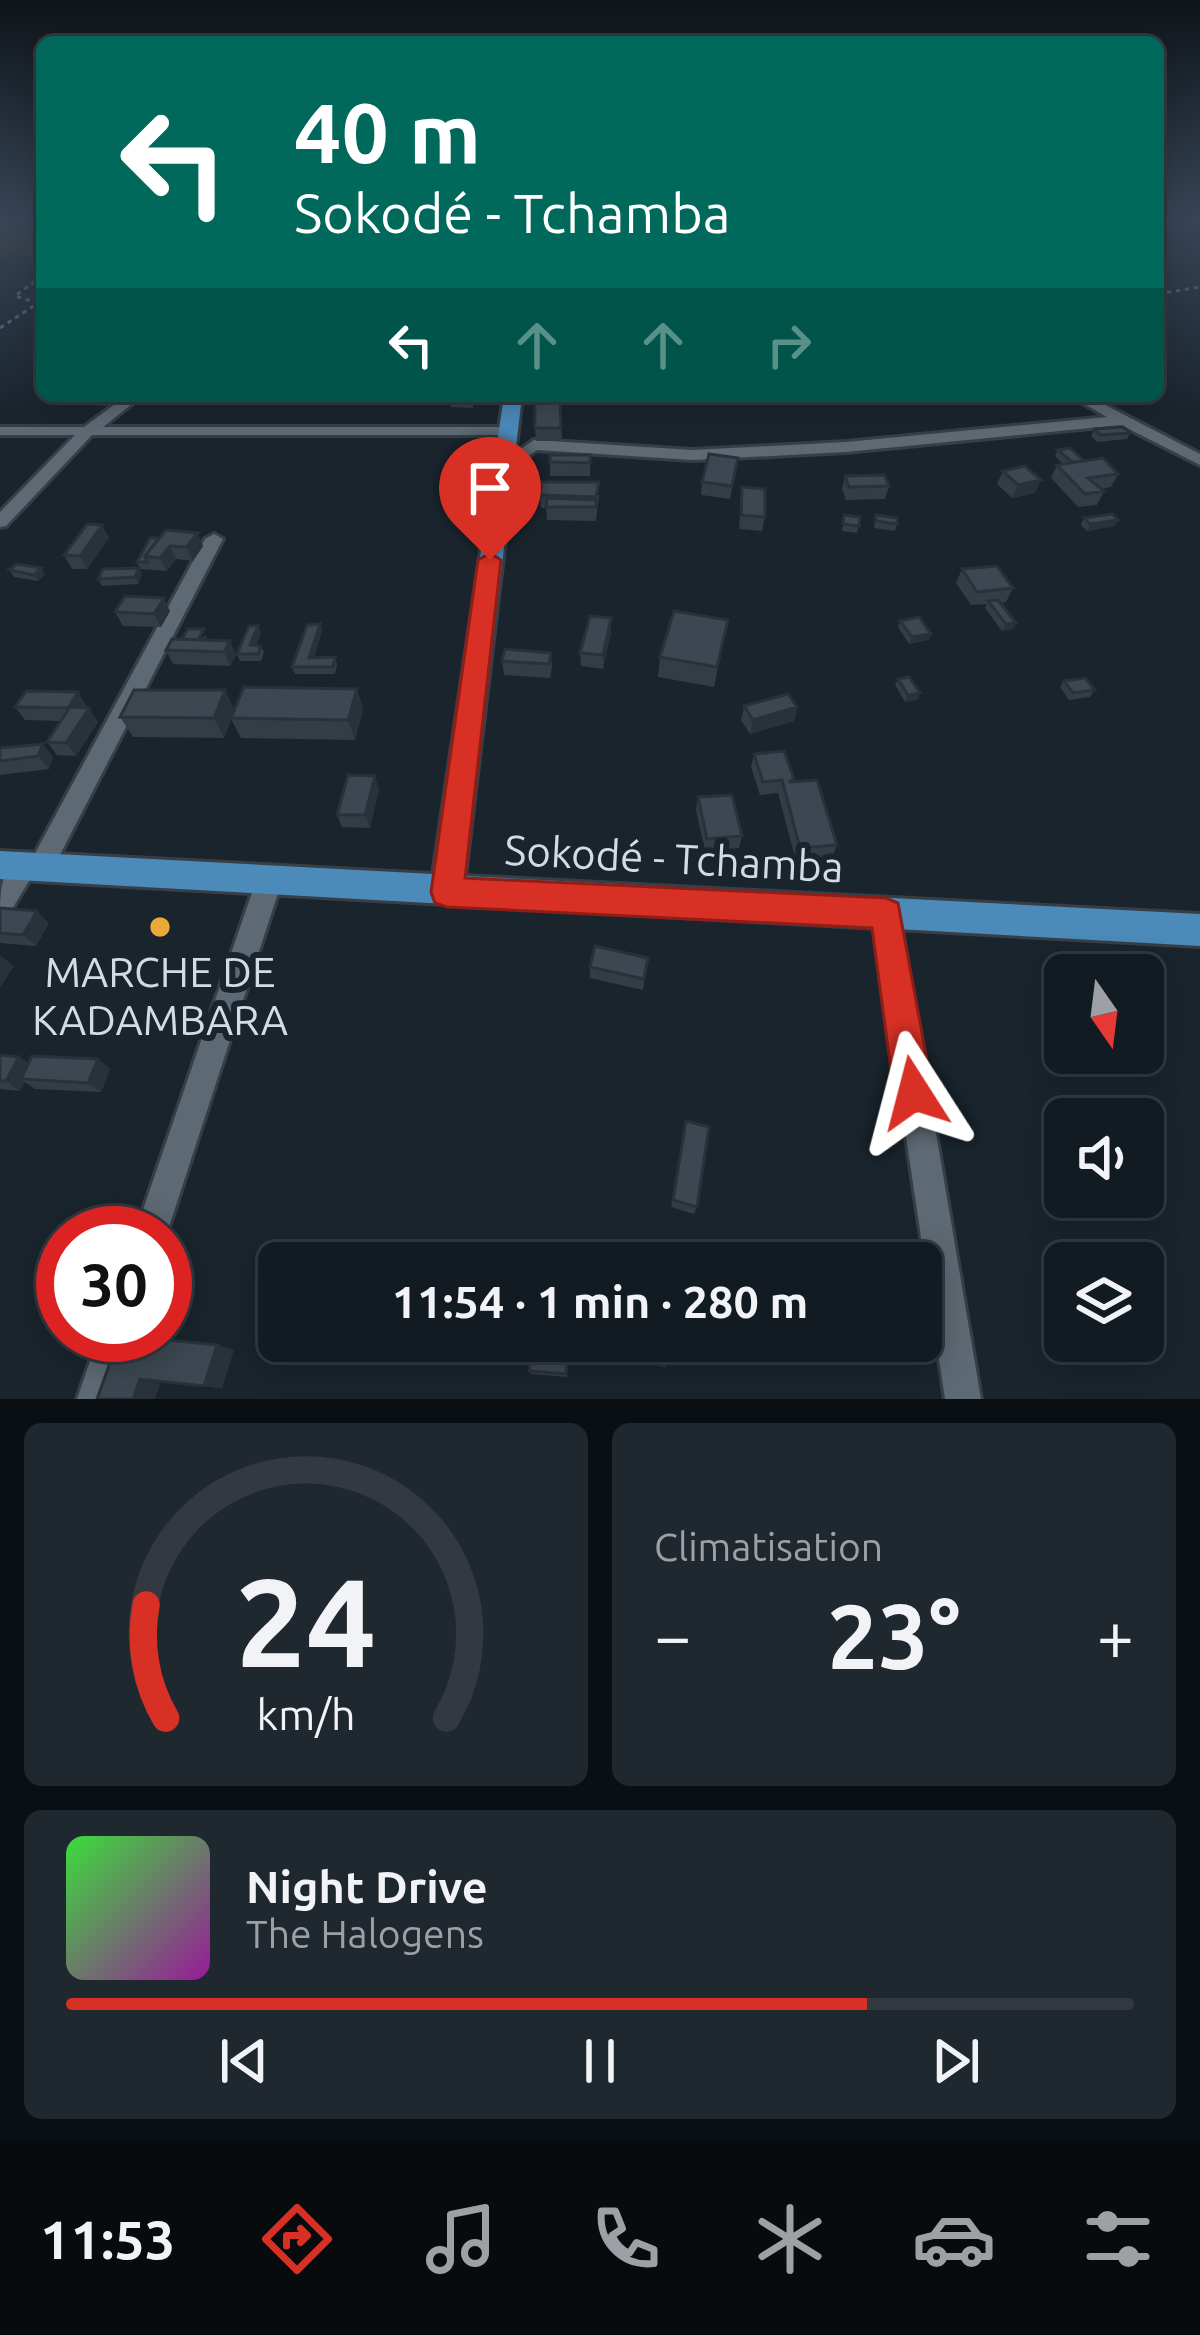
<!DOCTYPE html>
<html lang="fr">
<head>
<meta charset="utf-8">
<style>
	:root { --surface:#131b22; --page:#20282f; --text:#f1f3f6; --muted:#9da1a5; --line:#323940; --accent:#d93025 }
	body { margin:0; font-family:Ubuntu,sans-serif; background:var(--page); color:var(--text); height:100vh; display:flex; flex-direction:column; font-size:45px; white-space:nowrap }
	* { box-sizing:border-box; margin:0 }
	p { font-size:39px; color:var(--muted) }
	.icon { flex:none; width:66px; height:66px; fill:none; stroke:currentColor; stroke-width:2; stroke-linecap:round; stroke-linejoin:round }
	.map { position:relative; height:1399px; overflow:hidden }
	.drawer { display:flex; flex-direction:column; gap:24px; padding:24px; background:#0a0f13; flex:1 }
	.drawer>* { flex:none }
	.hud { position:absolute; left:36px; top:36px; width:1128px; height:366px; border-radius:18px; box-shadow:0 6px 30px #0003,0 0 0 3px var(--line); background:#00695c; color:#fff; overflow:hidden }
	.needle { width:78px; rotate:166deg }
	.buttons { position:absolute; left:1044px; top:954px; display:grid; gap:24px }
	.buttons a { display:grid; place-items:center; width:120px; height:120px; border-radius:18px; background:var(--surface); box-shadow:0 6px 30px #0003,0 0 0 3px var(--line); font-size:60px }
	.speed { position:absolute; left:36px; top:1206px; display:flex; gap:24px; font-size:60px; font-weight:700; text-align:center }
	.speed>* { display:grid; place-content:center; width:156px; height:156px; border-radius:50%; background:var(--surface); box-shadow:0 6px 30px #0003,0 0 0 3px var(--line); line-height:1 }
	.speed .limit { border:18px solid #d22; background:#fff; color:#111 }
	.pin { position:absolute; display:grid; place-items:center; width:102px; height:102px; color:#fff; margin:-123px -51px; border-radius:50% 50% 50% 0; rotate:-45deg; box-shadow:0 0 12px #0007 }
	.pin .icon { rotate:45deg }
	.me { position:absolute; width:132px; margin:-66px; rotate:351deg; stroke-linejoin:round; filter:drop-shadow(0 0 9px #0008) }
	.turn { display:flex; align-items:center; gap:42px; height:252px; padding:0 60px; font-size:54px }
	.turn .icon { width:156px; height:156px; stroke-width:2.5 }
	.turn b { display:block; font-size:84px; line-height:102px }
	.lanes { display:flex; align-items:center; height:114px; padding:0 60px; background:#0003; justify-content:center; gap:60px; direction:ltr }
	.lanes .off { opacity:.35 }
	.big { font-size:90px; font-weight:700; line-height:1.1 }
	.drawer .widget { flex:1; display:flex; flex-direction:column; justify-content:center; gap:18px; min-width:0; padding:0 42px; border-radius:18px; background:var(--page) }
	.drawer .dial { align-items:center; gap:0 }
	.dial svg { height:312px; overflow:visible; fill:none; stroke:var(--line); stroke-width:7; stroke-linecap:round; text-anchor:middle }
	.dial text { fill:var(--text); stroke:none }
	.song { display:flex; align-items:center; gap:36px }
	.cover { width:144px; height:144px; border-radius:18px; background:linear-gradient(135deg,hsl(120 70% 55%),hsl(300 70% 35%)) }
	.played { height:12px; border-radius:6px; background:linear-gradient(90deg,var(--accent) 75%,var(--line) 75%) }
	.keys { display:flex; justify-content:space-around; direction:ltr }
	.heat { display:flex; justify-content:space-between; align-items:center; font-size:66px; direction:ltr }
	.drawer .tiles { flex:1; display:grid; gap:24px; grid-template-columns:1fr 1fr }
	.widget:last-child { grid-column:span 2 }
	.trip { position:absolute; left:258px; top:1242px; width:684px; height:120px; border-radius:18px; background:var(--surface); box-shadow:0 6px 30px #0003,0 0 0 3px var(--line); font-weight:700; line-height:120px; text-align:center }
	.dock { display:flex; height:192px; justify-content:space-around; align-items:center; background:#080b0e; color:var(--muted) }
	.dock .icon { width:84px; height:84px }
	.dock .active { color:var(--accent) }
	.dock b { font-size:54px; color:var(--text) }
	.map>svg:first-child { display:block }
</style>
</head>
<body>
<div class="map">
<svg width="1200" height="1399" viewBox="0 0 1200 1399">
	<rect width="100%" height="100%" fill="#19242d"/>
	<!-- green -->
	<path fill="#3e2d13" d="M 0,218 L 42,218 L 42,271 L 22,247 L 0,259 Z"/>
	<g fill="none" stroke-linecap="round" stroke-linejoin="round">
		<!-- minor casing -->
		<g stroke="#373e46" stroke-width="6">
			<path id="minor" d="M 126,396 L 142,396 L 103,427 L 511,427 L 518,431 L 511,435 L 92,435 L 6,526 L 0,527 L 0,512 L 75,435 L 0,435 L 0,427 L 84,427 Z
				M 1070,396 L 1088,396 L 1200,454 L 1200,465 L 1121,425 L 846,452 L 693,460 L 537,450 L 507,471 L 501,473 L 493,468 L 534,440 L 693,450 L 846,442 L 1107,417 Z
				M 214,534 L 223,539 L 49,876 L 40,879 L 32,876 L 9,914 L 0,918 C 0,894 0,854 32,859 L 205,539 Z
				M 269,870 L 278,873 L 282,881 L 167,1233 L 165,1239 L 165,1233 L 135,1233 L 256,881 L 260,873 Z
				M 886,902 L 895,906 L 899,914 L 981,1399 L 945,1399 L 873,914 L 877,906 Z
				M 99,1335 L 135,1335 L 113,1399 L 77,1399 Z"/>
		</g>
		<!-- major casing -->
		<g stroke="#373e46" stroke-width="6">
			<path id="major" d="M 504,396 L 522,396 L 465,876 L 1200,914 L 1200,946 L 0,879 L 0,851 L 433,874 Z"/>
		</g>
		<!-- path -->
		<path stroke="#656e76" stroke-width="3" stroke-dasharray="4.5 4.5" stroke-linecap="butt" d="M 1158,294 L 1200,287
			M 0,328 L 38,303 L 15,296 L 42,276"/>
		<!-- minor -->
		<use href="#minor" fill="#5d6973" fill-rule="evenodd"/>
		<!-- major -->
		<use href="#major" fill="#4b8ab9" fill-rule="evenodd"/>
	</g>
	<!-- wall -->
	<path fill="#343d46" d="M 46,396 L 114,396 L 115,398 L 106,406 L 49,401 Z
		M 258,396 L 284,396 L 280,403 L 260,403 Z
		M 472,396 L 473,408 L 451,407 L 450,401 Z
		M 560,396 L 562,441 L 536,441 L 535,428 Z
		M 1095,429 L 1130,433 L 1127,439 L 1097,442 L 1091,436 Z
		M 1058,450 L 1118,474 L 1111,487 L 1101,489 L 1104,491 L 1097,505 L 1078,507 L 1051,478 L 1057,465 L 1063,464 L 1055,456 Z
		M 550,455 L 590,455 L 590,476 L 550,476 Z
		M 738,458 L 730,499 L 701,495 L 702,482 Z
		M 1003,471 L 1041,480 L 1035,493 L 1012,498 L 997,484 Z
		M 845,476 L 889,486 L 885,499 L 846,500 L 842,489 Z
		M 742,487 L 765,517 L 762,531 L 739,529 Z
		M 540,495 L 599,495 L 596,521 L 547,520 L 546,508 L 541,508 Z
		M 844,515 L 860,517 L 857,533 L 842,531 Z
		M 876,515 L 897,524 L 895,531 L 874,528 Z
		M 1084,518 L 1118,520 L 1114,526 L 1087,531 L 1081,525 Z
		M 102,525 L 109,538 L 87,569 L 72,569 L 64,555 Z
		M 150,538 L 203,546 L 193,561 L 176,559 L 167,571 L 140,569 L 137,562 Z
		M 41,568 L 45,575 L 38,581 L 14,577 L 9,570 Z
		M 962,569 L 1013,588 L 1006,602 L 1000,603 L 1013,629 L 1002,631 L 985,608 L 987,604 L 971,605 L 956,583 Z
		M 142,574 L 138,584 L 102,586 L 98,579 Z
		M 170,611 L 161,627 L 123,626 L 115,612 Z
		M 611,618 L 611,632 L 603,669 L 581,666 L 580,653 Z
		M 728,620 L 714,687 L 658,677 L 660,657 Z
		M 900,621 L 931,634 L 928,640 L 909,644 L 898,627 Z
		M 320,624 L 322,631 L 314,658 L 335,657 L 337,664 L 335,674 L 295,674 L 292,667 Z
		M 261,633 L 256,645 L 261,646 L 264,652 L 261,661 L 240,661 L 237,654 Z
		M 207,636 L 205,640 L 230,641 L 236,655 L 230,666 L 173,664 L 166,650 Z
		M 551,653 L 552,666 L 550,678 L 504,675 L 502,661 Z
		M 898,679 L 920,693 L 917,700 L 905,702 L 895,685 Z
		M 1064,681 L 1095,690 L 1090,697 L 1069,700 L 1060,687 Z
		M 357,689 L 363,709 L 355,740 L 241,738 L 231,719 L 224,738 L 133,737 L 120,717 L 235,710 Z
		M 87,706 L 86,708 L 89,708 L 98,722 L 76,756 L 57,755 L 47,742 L 61,721 L 25,720 L 15,707 Z
		M 744,706 L 797,707 L 794,721 L 750,734 L 741,720 Z
		M 0,748 L 53,757 L 49,769 L 0,775 Z
		M 754,754 L 794,779 L 793,782 L 837,845 L 832,858 L 796,861 L 778,793 L 760,795 L 751,767 Z
		M 379,789 L 370,828 L 342,827 L 337,815 Z
		M 698,797 L 742,836 L 739,848 L 705,851 L 696,810 Z
		M 0,908 L 49,923 L 36,946 L 0,943 Z
		M 648,958 L 643,990 L 590,978 L 590,967 Z
		M 0,1055 L 19,1057 L 28,1063 L 98,1059 L 110,1069 L 101,1092 L 35,1089 L 25,1082 L 20,1091 L 0,1089 Z
		M 684,1130 L 697,1207 L 694,1214 L 671,1207 Z
		M 532,1341 L 570,1341 L 567,1377 L 531,1374 L 529,1371 Z"/>
	<!-- shaded-wall -->
	<path fill="#2a3239" d="M 102,396 L 114,396 L 115,398 L 106,406 Z
		M 1041,480 L 1035,493 L 1012,498 L 1018,485 Z
		M 1118,520 L 1114,526 L 1087,531 L 1090,524 Z
		M 102,525 L 109,538 L 87,569 L 80,556 Z
		M 198,533 L 203,546 L 193,561 L 186,547 Z
		M 170,546 L 176,559 L 167,571 L 160,558 Z
		M 41,568 L 45,575 L 38,581 L 34,575 Z
		M 139,568 L 142,574 L 138,584 L 135,577 Z
		M 164,598 L 170,611 L 161,627 L 154,614 Z
		M 611,618 L 611,632 L 603,669 L 603,655 Z
		M 1016,623 L 1013,629 L 1002,631 L 1006,624 Z
		M 320,624 L 322,631 L 312,665 L 309,658 Z
		M 258,626 L 261,633 L 253,652 L 250,645 Z
		M 931,634 L 928,640 L 909,644 L 912,637 Z
		M 230,641 L 236,655 L 230,666 L 224,652 Z
		M 357,689 L 363,709 L 355,740 L 348,720 Z
		M 225,690 L 235,710 L 224,738 L 214,718 Z
		M 78,692 L 87,706 L 78,721 L 68,708 Z
		M 920,693 L 917,700 L 905,702 L 908,695 Z
		M 797,707 L 794,721 L 750,734 L 753,720 Z
		M 89,708 L 98,722 L 76,756 L 66,743 Z
		M 43,744 L 53,757 L 49,769 L 38,756 Z
		M 375,776 L 379,789 L 370,828 L 365,815 Z
		M 37,911 L 49,923 L 36,946 L 23,935 Z
		M 0,955 L 14,966 L 0,988 Z
		M 19,1057 L 33,1066 L 21,1079 L 25,1082 L 20,1091 L 6,1081 Z
		M 98,1059 L 110,1069 L 101,1092 L 88,1083 Z
		M 217,1345 L 234,1350 L 222,1389 L 204,1386 Z
		M 140,1379 L 161,1383 L 155,1399 L 133,1399 Z"/>
	<!-- building -->
	<path fill="#3c4751" stroke="#2a3239" stroke-width="3" d="M 451,396 L 472,396 L 472,401 L 450,401 Z
		M 535,396 L 560,396 L 561,428 L 535,428 Z
		M 1123,427 L 1130,433 L 1100,435 L 1095,429 Z
		M 1070,448 L 1084,461 L 1072,462 L 1058,450 Z
		M 709,454 L 738,458 L 732,486 L 702,482 Z
		M 550,455 L 590,455 L 590,463 L 550,462 Z
		M 1103,458 L 1118,474 L 1088,478 L 1104,491 L 1085,494 L 1057,465 Z
		M 1025,466 L 1041,480 L 1018,485 L 1003,471 Z
		M 884,475 L 889,486 L 849,487 L 845,476 Z
		M 541,482 L 599,482 L 596,497 L 540,495 Z
		M 742,487 L 765,489 L 765,517 L 741,515 Z
		M 547,498 L 596,500 L 596,507 L 546,507 Z
		M 1112,514 L 1118,520 L 1090,524 L 1084,518 Z
		M 844,515 L 860,517 L 859,526 L 843,524 Z
		M 876,515 L 897,518 L 897,524 L 876,521 Z
		M 87,524 L 102,525 L 80,556 L 64,555 Z
		M 166,530 L 198,533 L 186,547 L 170,546 L 160,558 L 145,556 Z
		M 150,538 L 159,538 L 145,556 L 147,562 L 137,562 Z
		M 17,564 L 41,568 L 34,575 L 9,570 Z
		M 997,566 L 1013,588 L 977,592 L 962,569 Z
		M 139,568 L 135,577 L 98,579 L 103,569 Z
		M 125,596 L 164,598 L 154,614 L 115,612 Z
		M 998,600 L 1016,623 L 1006,624 L 988,601 Z
		M 674,611 L 728,620 L 717,667 L 660,657 Z
		M 590,616 L 611,618 L 603,655 L 580,653 Z
		M 919,617 L 931,634 L 912,637 L 900,621 Z
		M 320,624 L 309,658 L 335,657 L 333,667 L 292,667 L 307,625 Z
		M 249,626 L 258,626 L 250,645 L 261,646 L 258,654 L 237,654 Z
		M 188,629 L 204,629 L 198,640 L 182,639 Z
		M 172,639 L 230,641 L 224,652 L 166,650 Z
		M 505,649 L 551,653 L 549,664 L 502,661 Z
		M 909,677 L 920,693 L 908,695 L 898,679 Z
		M 1085,678 L 1095,690 L 1073,693 L 1064,681 Z
		M 244,687 L 357,689 L 348,720 L 231,718 Z
		M 134,690 L 225,690 L 214,718 L 120,717 Z
		M 26,691 L 78,692 L 68,708 L 15,707 Z
		M 788,694 L 797,707 L 753,720 L 744,706 Z
		M 70,707 L 89,708 L 66,743 L 47,742 Z
		M 43,744 L 38,756 L 0,761 L 0,748 Z
		M 784,751 L 794,779 L 789,782 L 817,780 L 837,845 L 800,848 L 782,780 L 763,782 L 754,754 Z
		M 348,775 L 375,776 L 365,815 L 337,815 Z
		M 732,795 L 742,836 L 707,839 L 698,797 Z
		M 0,908 L 37,911 L 23,935 L 0,933 Z
		M 595,946 L 648,958 L 644,979 L 590,967 Z
		M 0,1055 L 19,1057 L 6,1081 L 0,1081 Z
		M 32,1056 L 98,1059 L 88,1083 L 21,1079 Z
		M 686,1121 L 709,1127 L 697,1207 L 673,1200 Z
		M 120,1335 L 217,1345 L 204,1386 L 140,1379 L 133,1399 L 97,1399 Z
		M 532,1341 L 569,1341 L 566,1374 L 529,1371 Z
		M 643,1341 L 667,1341 L 665,1366 L 642,1361 Z"/>
	<!-- sky -->
	<linearGradient id="sky" x2="0" y2="1"><stop stop-color="#0e1419"/><stop offset="0.53" stop-color="#384557"/><stop offset="1" stop-color="#384557" stop-opacity="0"/></linearGradient>
	<rect width="1200" height="414" fill="url(#sky)"/>
	<!-- route -->
	<path fill="#d93025" stroke="#8d1f18" stroke-width="3" d="M 490,553 L 501,560 L 465,878 L 886,898 L 898,903 L 933,1093 L 927,1107 L 914,1112 L 900,1107 L 894,1093 L 872,928 L 447,907 L 435,903 L 431,892 L 478,560 Z"/>
	<!-- markers -->
	<circle fill="#eca93a" stroke="#19242d" stroke-width="4.5" cx="160" cy="927" r="12"/>
	<g text-anchor="middle" dominant-baseline="central" stroke-width="12" stroke-linejoin="round" paint-order="stroke">
		<!-- near-street labels -->
		<g font-size="42" fill="#d4dbe1" stroke="#19242d">
			<text transform="translate(674 858) rotate(3)">Sokodé - Tchamba</text>
		</g>
		<!-- near-poi labels -->
		<g font-size="42" fill="#d4dbe1" stroke="#19242d">
			<text x="160" y="971">MARCHE DE<tspan x="160" dy="48">KADAMBARA</tspan></text>
		</g>
	</g>
</svg>
<div class="buttons">
<a><svg class="needle" viewBox="-14 -14 28 28"><path d="M0-13l5 13h-10z" fill="#e53935"/><path d="M0 13l5-13h-10z" fill="#9da1a5"/></svg></a>
<a><svg class="icon" aria-label="sound" viewBox="0 0 24 24"><path d="M4 9h4l5-4v14l-5-4H4zM17 9q2 3 0 6"/></svg></a>
<a><svg class="icon" aria-label="layers" viewBox="0 0 24 24"><path d="M12 4l9 5-9 5-9-5zM3 14l9 5 9-5"/></svg></a>
</div>
<div class="speed"><div class="limit">30</div></div>
<div class="pin" style="left:490px;top:560px;background:#d93025"><svg class="icon" aria-label="arrive" viewBox="0 0 24 24"><path d="M6 21V4h12l-3 4 3 4H6"/></svg></div>
<svg class="me" style="left:914px;top:1093px" viewBox="-20 -20 40 40"><path d="M0-17L14 15 0 8-14 15z" fill="#d93025" stroke="#fff" stroke-width="4"/></svg>
<div class="trip">11:54 · 1 min · 280 m</div>
<div class="hud">
<div class="turn"><svg class="icon" aria-label="left" viewBox="0 0 24 24"><path d="M17 20v-9H6M10 6l-5 5 5 5"/></svg><div><b>40 m</b>Sokodé - Tchamba</div></div>
<div class="lanes"><svg class="icon" aria-label="left" viewBox="0 0 24 24"><path d="M17 20v-9H6M10 6l-5 5 5 5"/></svg><svg class="icon off" aria-label="ahead" viewBox="0 0 24 24"><path d="M12 20V5M6 11l6-6 6 6"/></svg><svg class="icon off" aria-label="ahead" viewBox="0 0 24 24"><path d="M12 20V5M6 11l6-6 6 6"/></svg><svg class="icon off" aria-label="right" viewBox="0 0 24 24"><path d="M7 20v-9h11M14 6l5 5-5 5"/></svg></div>
</div>
</div>
<section class="drawer">
<div class="tiles">
<div class="widget dial"><svg viewBox="0 0 100 80">
<path d="M14 69A42 42 0 1 1 86 69"/>
<path d="M14 69A42 42 0 0 1 9 40" stroke="#d93025"/>
<text x="50" y="56" font-size="32" font-weight="700">24</text>
<text x="50" y="72" font-size="11">km/h</text>
</svg></div>
<div class="widget"><p>Climatisation</p>
<div class="heat"><a>−</a><b class="big">23°</b><a>+</a></div>
</div>
<div class="widget">
<div class="song"><i class="cover"></i><div><b>Night Drive</b><p>The Halogens</p></div></div>
<div class="played"></div>
<div class="keys"><svg class="icon" aria-label="previous" viewBox="0 0 24 24"><path d="M18 5L8 12l10 7zM5 5v14"/></svg><svg class="icon" aria-label="pause" viewBox="0 0 24 24"><path d="M8 5v14M16 5v14"/></svg><svg class="icon" aria-label="next" viewBox="0 0 24 24"><path d="M6 5l10 7-10 7zM19 5v14"/></svg></div>
</div>
</div>
</section>
<nav class="dock">
<b>11:53</b>
<svg class="icon active" aria-label="directions" viewBox="0 0 24 24"><path d="M12 3l9 9-9 9-9-9zM9 14v-3h6M13 9l2 2-2 2"/></svg>
<svg class="icon" aria-label="music" viewBox="0 0 24 24"><path d="M9 18V5l10-2v13"/><circle cx="6" cy="18" r="3"/><circle cx="16" cy="16" r="3"/></svg>
<svg class="icon" aria-label="phone" viewBox="0 0 24 24"><path d="M5 4h4l2 5-3 2q2 4 5 5l2-3 5 2v4C11 20 4 13 5 4z"/></svg>
<svg class="icon" aria-label="climate" viewBox="0 0 24 24"><path d="M12 3v18M4 7l16 10M4 17L20 7"/></svg>
<svg class="icon" aria-label="car" viewBox="0 0 24 24"><path d="M5 17H2v-5l4-1 3-4h7l3 4 3 1v5h-3M9 17h6M6 11h13"/><circle cx="7" cy="17" r="2"/><circle cx="17" cy="17" r="2"/></svg>
<svg class="icon" aria-label="filters" viewBox="0 0 24 24"><path d="M4 7h16M4 17h16"/><circle cx="9" cy="7" r="2"/><circle cx="15" cy="17" r="2"/></svg>
</nav>
</body>
</html>
